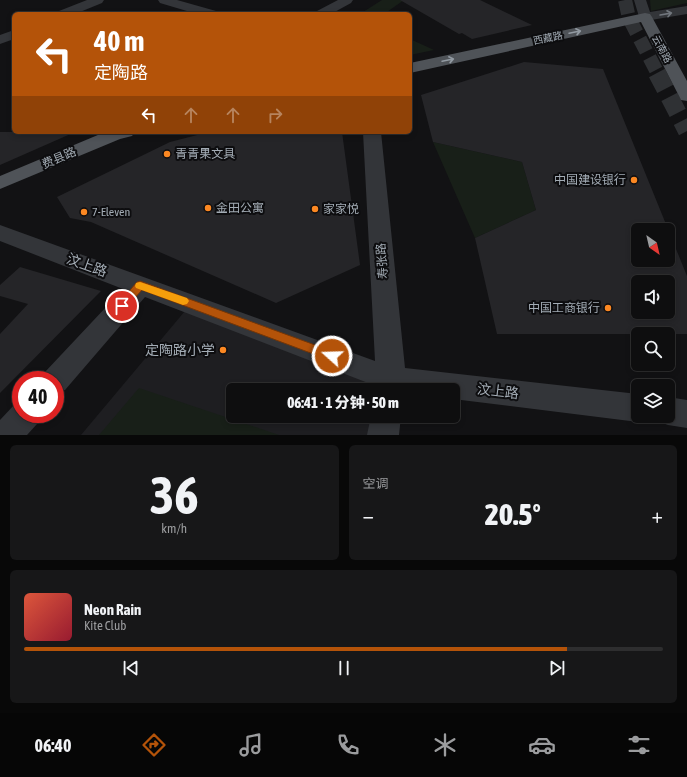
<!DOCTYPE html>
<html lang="zh">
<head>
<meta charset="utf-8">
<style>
	:root { --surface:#0e0e0f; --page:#171718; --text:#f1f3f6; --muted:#9b9c9e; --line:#2e2e2f; --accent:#b45309 }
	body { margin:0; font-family:"Asap Condensed","Noto Sans SC",sans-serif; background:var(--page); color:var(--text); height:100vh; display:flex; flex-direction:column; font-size:15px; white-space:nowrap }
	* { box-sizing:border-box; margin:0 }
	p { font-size:13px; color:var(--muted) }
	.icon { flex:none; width:22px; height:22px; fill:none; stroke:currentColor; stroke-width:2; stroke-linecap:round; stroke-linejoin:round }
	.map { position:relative; height:435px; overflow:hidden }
	.panel { display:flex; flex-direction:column; gap:10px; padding:10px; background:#080808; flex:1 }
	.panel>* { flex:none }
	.guide { position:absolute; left:12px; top:12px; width:400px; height:122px; border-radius:6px; box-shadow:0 2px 6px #0003,0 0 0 1px var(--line); background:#b45309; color:#fff; overflow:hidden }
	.needle { width:26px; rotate:146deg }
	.controls { position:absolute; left:631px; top:223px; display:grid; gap:8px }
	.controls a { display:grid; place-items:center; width:44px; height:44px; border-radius:6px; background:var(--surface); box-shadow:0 2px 6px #0003,0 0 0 1px var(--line); font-size:20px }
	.speed { position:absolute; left:12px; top:371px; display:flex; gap:8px; font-size:20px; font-weight:700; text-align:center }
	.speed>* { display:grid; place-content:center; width:52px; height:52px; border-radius:50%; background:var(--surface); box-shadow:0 2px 6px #0003,0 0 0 1px var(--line); line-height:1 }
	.speed .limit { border:6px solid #d22; background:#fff; color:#111 }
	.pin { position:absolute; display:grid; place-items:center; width:34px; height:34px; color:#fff; margin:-17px; border:2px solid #fff; border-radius:50%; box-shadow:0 1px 4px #0007 }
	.me { position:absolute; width:44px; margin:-22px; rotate:290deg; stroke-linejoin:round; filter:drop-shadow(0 0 3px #0008) }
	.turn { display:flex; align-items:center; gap:14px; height:84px; padding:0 16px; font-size:18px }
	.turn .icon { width:52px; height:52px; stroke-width:2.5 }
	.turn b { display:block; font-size:28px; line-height:34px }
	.lanes { display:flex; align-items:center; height:38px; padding:0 16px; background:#0003; justify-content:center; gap:20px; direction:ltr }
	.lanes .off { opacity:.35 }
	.big { font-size:30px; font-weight:800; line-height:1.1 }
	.panel .card { flex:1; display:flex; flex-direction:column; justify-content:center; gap:6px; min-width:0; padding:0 14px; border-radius:6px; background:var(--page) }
	.panel .dial { align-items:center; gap:0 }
	.dial b { font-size:52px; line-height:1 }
	.song { display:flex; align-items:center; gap:12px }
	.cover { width:48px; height:48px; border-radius:6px; background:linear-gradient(135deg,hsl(10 70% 55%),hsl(350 70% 35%)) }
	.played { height:4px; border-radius:2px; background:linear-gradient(90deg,var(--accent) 85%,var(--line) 85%) }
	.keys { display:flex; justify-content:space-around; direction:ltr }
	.heat { display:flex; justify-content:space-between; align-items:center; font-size:22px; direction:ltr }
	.panel .tiles { flex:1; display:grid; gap:10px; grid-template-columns:1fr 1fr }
	.card:last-child { grid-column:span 2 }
	.trip { position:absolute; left:226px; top:383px; width:234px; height:40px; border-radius:6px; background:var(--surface); box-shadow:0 2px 6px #0003,0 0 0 1px var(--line); font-weight:800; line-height:40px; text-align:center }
	.menu { display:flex; height:64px; justify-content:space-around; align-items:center; background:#060606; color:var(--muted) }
	.menu .icon { width:28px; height:28px }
	.menu .on { color:var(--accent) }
	.menu b { font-size:18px; color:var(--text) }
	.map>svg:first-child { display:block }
</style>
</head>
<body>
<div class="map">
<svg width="687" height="435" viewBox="0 0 687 435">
	<rect width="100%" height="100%" fill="#121214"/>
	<!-- built -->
	<path fill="#1e1e21" d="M 185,311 L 404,390 L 233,390 L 233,416 L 400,416 L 397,435 L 81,435 Z"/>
	<!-- green -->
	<path fill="#181f18" d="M 382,0 L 404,0 L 384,14 L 360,14 Z
		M 650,0 L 687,0 L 687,3 L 651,11 Z
		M 410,39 L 434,50 L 410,55 Z
		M 433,142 L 522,162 L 536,210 L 475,238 Z
		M 139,388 L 279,435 L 99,435 Z"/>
	<!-- building -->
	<path fill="#252528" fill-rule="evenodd" d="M 400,0 L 480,0 L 532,25 L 472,39 L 462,33 L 459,34 Z
		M 524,62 L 603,69 L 687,276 L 687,334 L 497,334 L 475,238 L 536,210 L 522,162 L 433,142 L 421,95 ZM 638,230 L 668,230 L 668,260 L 638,260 ZM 638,282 L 668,282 L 668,312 L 638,312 Z
		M 0,132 L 75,132 L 0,165 Z
		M 209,132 L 342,132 L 360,265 L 276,303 L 91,222 L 70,218 L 57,197 L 170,142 Z
		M 20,267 L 101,291 L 0,393 L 0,334 L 28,304 L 0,296 L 0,285 Z"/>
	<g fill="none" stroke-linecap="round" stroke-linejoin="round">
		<!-- highway-tunnel-far1 -->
		<path stroke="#2f3134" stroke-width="14" stroke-dasharray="14 7" stroke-linecap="butt" d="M 625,0 L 629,18 L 658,74"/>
		<!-- highway-tunnel -->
		<path stroke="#2f3134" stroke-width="18" stroke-dasharray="18 9" stroke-linecap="butt" d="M 657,73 L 687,131"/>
		<!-- minor -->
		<path fill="#333539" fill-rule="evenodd" d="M 87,0 L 104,0 L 102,3 L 75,14 L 58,14 L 59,11 Z
			M 158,0 L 177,0 L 216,11 L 217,14 L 197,14 L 160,3 Z
			M 338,0 L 353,0 L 351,3 L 331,14 L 316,14 L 317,11 Z
			M 634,0 L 646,0 L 650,12 L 687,6 L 687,14 L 645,21 L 640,20 Z
			M 14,30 L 14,39 L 0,44 L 0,35 Z
			M 363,132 L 381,132 L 405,368 L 638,394 L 638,416 L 650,416 L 649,418 L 638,422 L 453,399 L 453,390 L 375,390 L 376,386 L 145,297 L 65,390 L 55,394 L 55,380 L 41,380 L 45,372 L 123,289 L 0,241 L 0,225 L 375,361 Z
			M 668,397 L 687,400 L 687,428 L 668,425 L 657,421 L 655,416 L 668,416 Z
			M 21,402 L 21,414 L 41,414 L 37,424 L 27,435 L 0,435 L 0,420 L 15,404 Z
			M 371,416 L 401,416 L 399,435 L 367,435 Z"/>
		<!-- major -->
		<path fill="#4f5358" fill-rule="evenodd" d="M 645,13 L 650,14 L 652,17 L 687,81 L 687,101 L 681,100 L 679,96 L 641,22 L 410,73 L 410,63 Z
			M 105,132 L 135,132 L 132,136 L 120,139 L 0,189 L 0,176 Z"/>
	</g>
	<!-- one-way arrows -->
	<defs><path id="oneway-shaft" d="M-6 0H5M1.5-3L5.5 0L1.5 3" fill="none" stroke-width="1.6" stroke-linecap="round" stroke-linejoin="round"/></defs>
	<use stroke="#71767d" href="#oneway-shaft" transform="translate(666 14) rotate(-10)"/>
	<g stroke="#929aa2">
		<use href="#oneway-shaft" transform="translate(575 32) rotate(-12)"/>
		<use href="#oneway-shaft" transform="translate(448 60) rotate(-12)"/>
	</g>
	<!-- route -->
	<path fill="#b45309" stroke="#753606" d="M 140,281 L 337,353 L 338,356 L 337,360 L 332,361 L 142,290 L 125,309 L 118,309 L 116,306 L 118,304 L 137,282 Z"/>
	<!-- slow -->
	<path fill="#f59e0b" d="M 140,282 L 187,298 L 189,301 L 187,304 L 183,305 L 136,288 L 135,286 L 136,283 Z"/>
	<!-- markers -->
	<g fill="#fc8822" stroke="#0d0d0f" stroke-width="1.5">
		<circle cx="167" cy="154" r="4"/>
		<circle cx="634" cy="180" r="4"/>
		<circle cx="208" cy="208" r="4"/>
		<circle cx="315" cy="209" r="4"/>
		<circle cx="84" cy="212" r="4"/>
		<circle cx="608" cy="308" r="4"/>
		<circle cx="223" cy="350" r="4"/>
	</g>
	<g text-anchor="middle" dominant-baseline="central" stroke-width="4" stroke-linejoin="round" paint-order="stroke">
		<!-- far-street labels -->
		<g font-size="10" fill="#a3acb5" stroke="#0d0d0f">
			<text transform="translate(548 38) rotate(-12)">西藏路</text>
			<text transform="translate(662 49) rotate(62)">云南路</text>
		</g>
		<!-- poi labels -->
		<g font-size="12" fill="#a3acb5" stroke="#0d0d0f" text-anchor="start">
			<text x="175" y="154">青青果文具</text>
			<text x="626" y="180" text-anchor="end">中国建设银行</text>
			<text x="216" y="208">金田公寓</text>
			<text x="323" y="209">家家悦</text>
			<text x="92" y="212">7-Eleven</text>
			<text x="600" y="308" text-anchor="end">中国工商银行</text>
		</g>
		<!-- street labels -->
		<g font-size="12" fill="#a3acb5" stroke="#0d0d0f">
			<text transform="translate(59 158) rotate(-23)">费县路</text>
			<text transform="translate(382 261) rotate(-94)">寿张路</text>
		</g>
		<!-- near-street labels -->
		<g font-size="14" fill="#a3acb5" stroke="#0d0d0f">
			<text transform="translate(87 265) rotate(20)">汶上路</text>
			<text transform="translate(498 391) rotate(7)">汶上路</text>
		</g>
		<!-- near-poi labels -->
		<g font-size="14" fill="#a3acb5" stroke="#0d0d0f" text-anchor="end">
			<text x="215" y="350">定陶路小学</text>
		</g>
	</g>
</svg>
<div class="controls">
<a><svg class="needle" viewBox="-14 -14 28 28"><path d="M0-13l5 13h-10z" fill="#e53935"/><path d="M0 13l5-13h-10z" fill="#9b9c9e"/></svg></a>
<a><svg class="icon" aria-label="sound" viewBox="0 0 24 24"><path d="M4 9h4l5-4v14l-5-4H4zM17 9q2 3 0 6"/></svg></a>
<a><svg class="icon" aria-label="search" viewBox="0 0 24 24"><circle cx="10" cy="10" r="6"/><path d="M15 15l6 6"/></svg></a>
<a><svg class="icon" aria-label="layers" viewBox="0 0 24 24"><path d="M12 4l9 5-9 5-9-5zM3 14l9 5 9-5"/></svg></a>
</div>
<div class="speed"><div class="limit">40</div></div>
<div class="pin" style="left:122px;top:306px;background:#d93025"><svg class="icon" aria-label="arrive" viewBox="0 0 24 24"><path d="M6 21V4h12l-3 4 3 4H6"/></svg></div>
<svg class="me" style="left:332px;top:356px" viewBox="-20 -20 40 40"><circle r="17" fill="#b45309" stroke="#fff" stroke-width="3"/><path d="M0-11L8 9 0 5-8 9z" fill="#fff"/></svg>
<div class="trip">06:41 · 1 分钟 · 50 m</div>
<div class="guide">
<div class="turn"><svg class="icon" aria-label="left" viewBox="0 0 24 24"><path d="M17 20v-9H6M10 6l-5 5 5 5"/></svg><div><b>40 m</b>定陶路</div></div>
<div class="lanes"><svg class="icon" aria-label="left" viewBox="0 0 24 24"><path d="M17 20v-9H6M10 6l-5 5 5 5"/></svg><svg class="icon off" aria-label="ahead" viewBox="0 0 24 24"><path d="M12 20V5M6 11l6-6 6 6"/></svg><svg class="icon off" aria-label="ahead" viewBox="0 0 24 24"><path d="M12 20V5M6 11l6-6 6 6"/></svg><svg class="icon off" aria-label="right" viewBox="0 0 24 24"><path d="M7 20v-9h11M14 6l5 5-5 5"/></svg></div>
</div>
</div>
<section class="panel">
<div class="tiles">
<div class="card dial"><b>36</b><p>km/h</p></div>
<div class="card"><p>空调</p>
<div class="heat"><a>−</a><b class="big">20.5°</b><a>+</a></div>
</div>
<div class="card">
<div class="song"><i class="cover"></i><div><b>Neon Rain</b><p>Kite Club</p></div></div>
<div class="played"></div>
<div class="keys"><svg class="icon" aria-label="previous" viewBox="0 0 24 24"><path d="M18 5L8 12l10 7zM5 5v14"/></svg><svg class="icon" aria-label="pause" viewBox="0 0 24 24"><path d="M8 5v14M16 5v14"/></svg><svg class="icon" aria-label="next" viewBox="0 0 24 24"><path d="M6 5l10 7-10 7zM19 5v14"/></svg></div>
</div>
</div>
</section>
<nav class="menu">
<b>06:40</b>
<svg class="icon on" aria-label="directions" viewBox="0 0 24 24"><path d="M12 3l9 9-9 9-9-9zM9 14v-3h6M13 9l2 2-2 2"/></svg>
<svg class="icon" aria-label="music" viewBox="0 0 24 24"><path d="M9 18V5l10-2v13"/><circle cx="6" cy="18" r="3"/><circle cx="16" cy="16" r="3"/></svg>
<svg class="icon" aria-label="phone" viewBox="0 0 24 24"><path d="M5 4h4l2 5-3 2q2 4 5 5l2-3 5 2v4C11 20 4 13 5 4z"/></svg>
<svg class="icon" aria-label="climate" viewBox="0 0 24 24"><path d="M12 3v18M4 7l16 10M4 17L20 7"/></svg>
<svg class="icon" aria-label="car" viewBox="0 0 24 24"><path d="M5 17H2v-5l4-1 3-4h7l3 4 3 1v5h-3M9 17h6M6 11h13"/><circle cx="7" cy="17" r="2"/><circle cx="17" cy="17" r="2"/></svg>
<svg class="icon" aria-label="filters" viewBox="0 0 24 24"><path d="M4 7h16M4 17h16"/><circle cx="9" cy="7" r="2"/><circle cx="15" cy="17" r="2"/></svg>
</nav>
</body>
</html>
